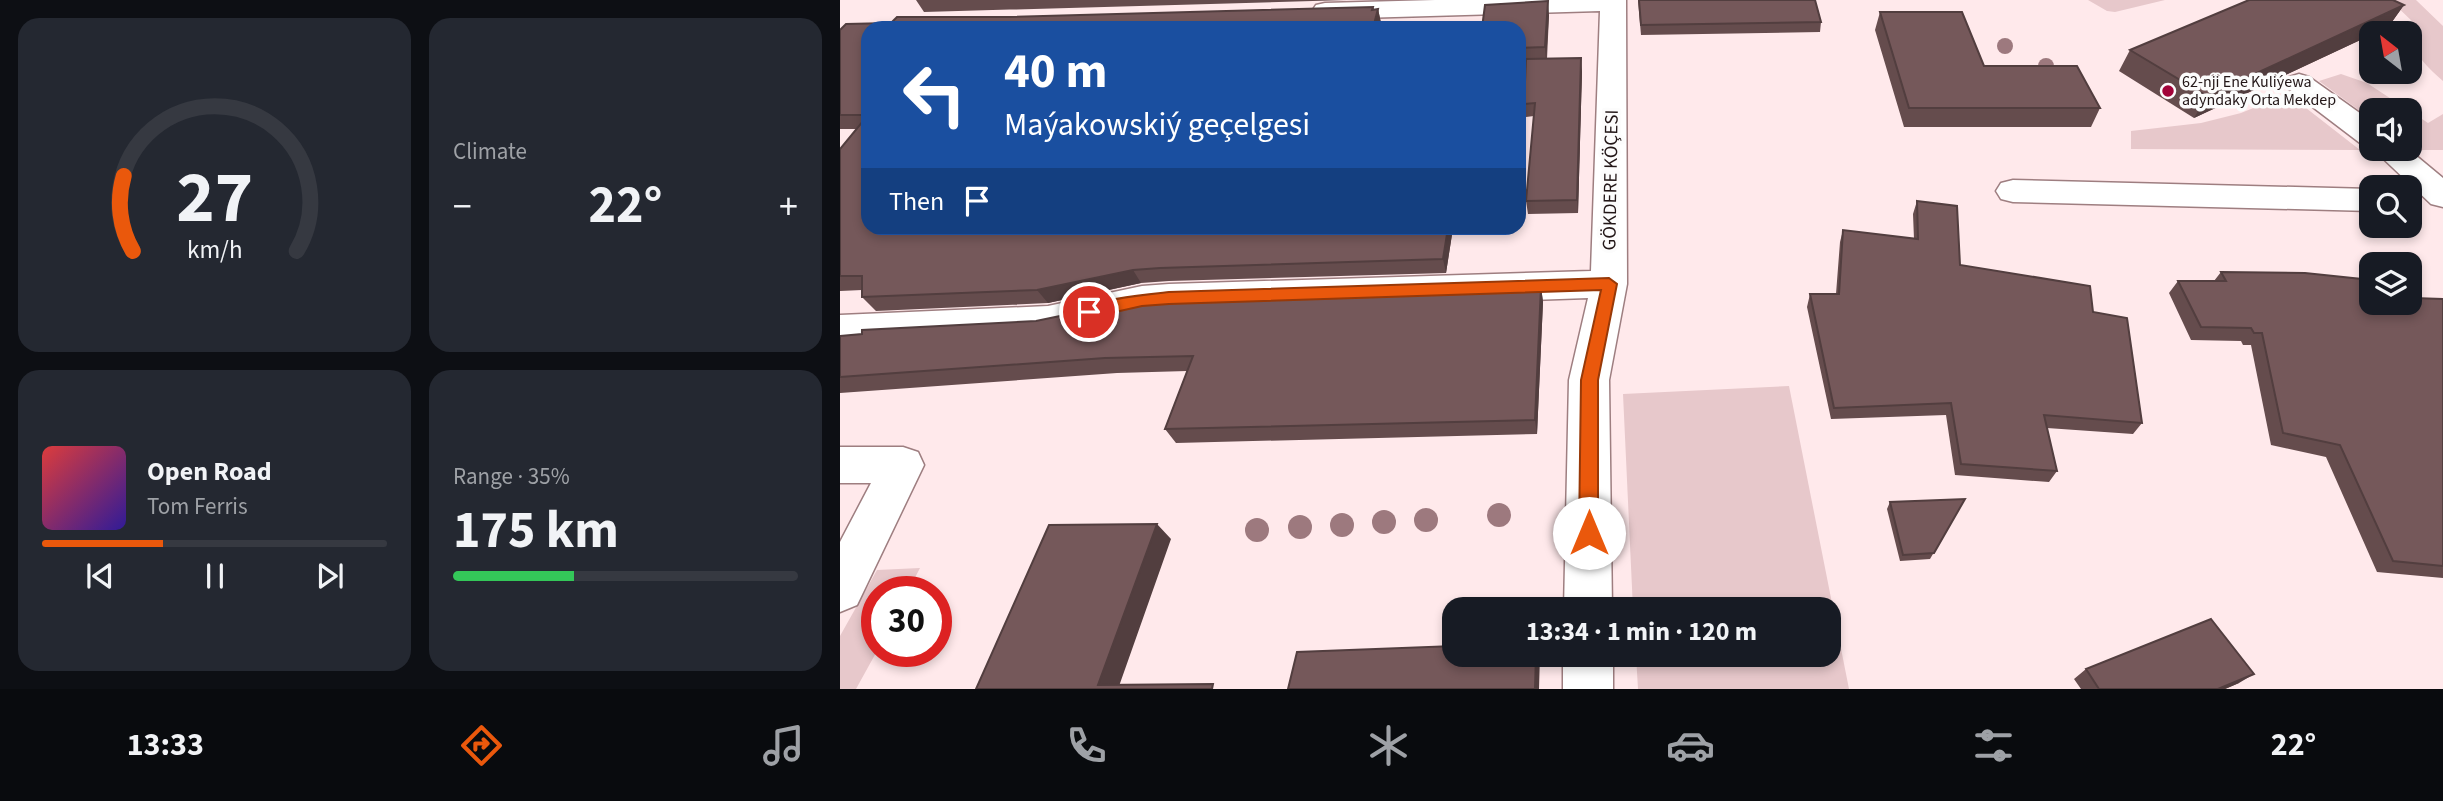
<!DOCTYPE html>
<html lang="en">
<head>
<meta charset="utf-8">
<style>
	:root { --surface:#171b24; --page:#242831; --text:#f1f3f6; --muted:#9ea1a6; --line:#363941; --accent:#ea580c }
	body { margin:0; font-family:"Source Sans 3",sans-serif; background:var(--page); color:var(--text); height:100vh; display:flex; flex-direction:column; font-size:26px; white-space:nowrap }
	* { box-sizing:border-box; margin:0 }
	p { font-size:23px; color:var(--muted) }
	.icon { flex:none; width:38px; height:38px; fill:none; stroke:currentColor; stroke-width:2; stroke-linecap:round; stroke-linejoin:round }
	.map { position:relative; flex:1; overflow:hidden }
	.details { display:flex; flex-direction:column; gap:18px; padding:18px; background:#0d0f14; width:840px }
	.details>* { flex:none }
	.banner { position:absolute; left:21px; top:21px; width:665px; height:214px; border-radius:21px; box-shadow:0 4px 10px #0003; background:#1a4fa0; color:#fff; overflow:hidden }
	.needle { width:46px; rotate:329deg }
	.fabs { position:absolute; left:1519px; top:21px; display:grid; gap:14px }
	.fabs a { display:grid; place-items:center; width:63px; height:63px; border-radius:14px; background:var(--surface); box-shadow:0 4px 10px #0003; font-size:35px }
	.speed { position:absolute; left:21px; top:576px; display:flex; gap:14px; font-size:35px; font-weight:700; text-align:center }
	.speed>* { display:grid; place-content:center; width:91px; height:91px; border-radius:50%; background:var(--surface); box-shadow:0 4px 10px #0003; line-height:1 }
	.speed .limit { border:10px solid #d22; background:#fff; color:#111 }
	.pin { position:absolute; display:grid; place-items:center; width:60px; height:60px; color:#fff; margin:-30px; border:4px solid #fff; border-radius:50%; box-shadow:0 2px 7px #0007 }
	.me { position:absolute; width:77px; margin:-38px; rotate:0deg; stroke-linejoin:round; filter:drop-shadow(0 0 5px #0008) }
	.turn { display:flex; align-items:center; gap:24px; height:147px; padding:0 28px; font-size:32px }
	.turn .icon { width:91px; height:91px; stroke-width:2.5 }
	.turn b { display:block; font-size:49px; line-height:60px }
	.then { display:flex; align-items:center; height:66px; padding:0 28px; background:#0003; gap:14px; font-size:26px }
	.big { font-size:52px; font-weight:700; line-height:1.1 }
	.details .widget { flex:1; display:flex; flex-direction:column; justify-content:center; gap:10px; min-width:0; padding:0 24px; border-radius:21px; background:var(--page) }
	.details .dial { align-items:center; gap:0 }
	.dial svg { height:182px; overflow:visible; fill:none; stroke:var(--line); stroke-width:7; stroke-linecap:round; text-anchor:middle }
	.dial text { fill:var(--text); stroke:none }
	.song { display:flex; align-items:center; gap:21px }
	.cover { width:84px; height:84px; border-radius:10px; background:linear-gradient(135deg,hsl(0 70% 55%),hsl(250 70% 35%)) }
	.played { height:7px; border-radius:4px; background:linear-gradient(90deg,var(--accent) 35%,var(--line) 35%) }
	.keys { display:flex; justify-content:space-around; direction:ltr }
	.heat { display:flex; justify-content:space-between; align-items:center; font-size:38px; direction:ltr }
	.charge { height:10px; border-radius:5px; background:linear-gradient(90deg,#34c759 35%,var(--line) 0) }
	.details .tiles { flex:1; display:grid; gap:18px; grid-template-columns:repeat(2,1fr) }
	.trip { position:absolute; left:602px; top:597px; width:399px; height:70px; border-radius:21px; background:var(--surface); box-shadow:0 4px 10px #0003; font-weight:700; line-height:70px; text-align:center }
	.tabs { display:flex; height:112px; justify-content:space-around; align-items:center; background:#090b0e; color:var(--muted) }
	.tabs .icon { width:49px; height:49px }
	.tabs .current { color:var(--accent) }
	.tabs b { font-size:32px; color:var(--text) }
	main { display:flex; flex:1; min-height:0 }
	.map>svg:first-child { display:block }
</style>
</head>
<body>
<main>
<section class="details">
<div class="tiles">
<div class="widget dial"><svg viewBox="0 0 100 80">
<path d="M14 69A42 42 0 1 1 86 69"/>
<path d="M14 69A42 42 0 0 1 10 36" stroke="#ea580c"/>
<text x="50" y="56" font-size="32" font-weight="700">27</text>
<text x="50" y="72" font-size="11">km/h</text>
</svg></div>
<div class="widget"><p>Climate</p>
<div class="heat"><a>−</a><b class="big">22°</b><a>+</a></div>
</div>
<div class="widget">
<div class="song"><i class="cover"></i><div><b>Open Road</b><p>Tom Ferris</p></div></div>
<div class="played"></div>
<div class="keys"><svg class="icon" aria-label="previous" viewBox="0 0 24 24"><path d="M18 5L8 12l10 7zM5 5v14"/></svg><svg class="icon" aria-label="pause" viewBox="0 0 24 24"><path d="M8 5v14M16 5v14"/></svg><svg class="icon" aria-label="next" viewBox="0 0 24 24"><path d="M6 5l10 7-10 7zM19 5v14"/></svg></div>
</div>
<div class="widget"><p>Range · 35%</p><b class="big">175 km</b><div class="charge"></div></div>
</div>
</section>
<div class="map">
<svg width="1603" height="689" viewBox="0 0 1603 689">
	<rect width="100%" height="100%" fill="#ffe9eb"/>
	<!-- green -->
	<path fill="#e7c8cb" d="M 1248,0 L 1325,0 L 1275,12 L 1267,11 Z
		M 1550,0 L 1576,0 L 1603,26 L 1603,81 C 1580,60 1573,55 1574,23 Z
		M 1501,74 L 1527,83 L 1568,110 L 1531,110 L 1531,119 L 1479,81 Z
		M 1448,94 L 1520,150 L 1291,149 L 1291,131 L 1361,123 L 1401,113 Z
		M 1570,111 L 1588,123 L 1603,114 L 1603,150 L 1574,150 L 1570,147 Z
		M 949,386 L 1009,689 L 798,689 L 796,655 L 989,654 L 989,609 L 793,609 L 783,394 Z
		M 80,568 L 68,591 L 37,592 L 37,651 L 16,689 L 0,689 L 0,636 L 37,570 Z"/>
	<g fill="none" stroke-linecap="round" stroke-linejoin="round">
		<!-- minor casing -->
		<g stroke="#9e7e80" stroke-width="3">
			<path id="minor" d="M 595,0 L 786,0 L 787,284 L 769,380 L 772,609 L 724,609 L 729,380 L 748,298 L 329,312 L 302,314 L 208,334 L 0,345 L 0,315 L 208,306 L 302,286 L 329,284 L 751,271 L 760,11 L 485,19 L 476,17 L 472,11 L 476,5 L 485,3 Z
				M 1459,74 L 1469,77 L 1531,121 L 1531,146 L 1520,143 L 1449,89 L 1444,83 L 1449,77 Z
				M 1533,149 L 1568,149 L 1603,178 L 1603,207 L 1591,204 Z
				M 1173,180 L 1531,189 L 1531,211 L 1173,202 L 1161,199 L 1156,191 L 1161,183 Z
				M 0,447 L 63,447 L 78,452 L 84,465 L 17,605 L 0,612 L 0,542 L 31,483 L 0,483 Z
				M 723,654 L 773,654 L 773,689 L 723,689 Z"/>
		</g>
		<!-- minor -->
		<use href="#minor" fill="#fff" fill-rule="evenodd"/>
	</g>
	<!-- trees -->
	<g fill="#9d797e">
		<circle cx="1165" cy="46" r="8"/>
		<circle cx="1206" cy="66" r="8"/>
		<circle cx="659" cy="515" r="12"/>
		<circle cx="586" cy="520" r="12"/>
		<circle cx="544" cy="522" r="12"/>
		<circle cx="502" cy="525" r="12"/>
		<circle cx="460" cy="527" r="12"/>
		<circle cx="417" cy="530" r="12"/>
	</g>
	<!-- wall -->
	<path fill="#654c4d" d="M 76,0 L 507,0 L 84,12 Z
		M 798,0 L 975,0 L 981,22 L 980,32 L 801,35 Z
		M 1564,5 L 1549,26 L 1534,33 L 1531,33 L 1531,35 L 1354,118 L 1279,71 L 1290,50 Z
		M 533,7 L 534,9 L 538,9 L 541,23 L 28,28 L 28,228 L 613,228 L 606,273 L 329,281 L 301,283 L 208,303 L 36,311 L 22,297 L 22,290 L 0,291 L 0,149 L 17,129 L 0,129 L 0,30 L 51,23 L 170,17 Z
		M 1040,12 L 1144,66 L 1260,108 L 1251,127 L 1064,127 L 1035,30 Z
		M 709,15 L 707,59 L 742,71 L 738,213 L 688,214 L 686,201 L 694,116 L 686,117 L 684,104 L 686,62 L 679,62 L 679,28 Z
		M 1077,201 L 1120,265 L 1253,312 L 1302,423 L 1293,434 L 1207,428 L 1217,471 L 1209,482 L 1115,475 L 1106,415 L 991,419 L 967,307 L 970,294 L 996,294 L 1000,242 L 1003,230 L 1074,239 L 1073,214 Z
		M 1381,272 L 1573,298 L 1603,299 L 1603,578 L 1537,572 L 1486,457 L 1431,445 L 1411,345 L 1403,345 L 1401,341 L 1351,340 L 1329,293 L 1338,281 L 1374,281 Z
		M 701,287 L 703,302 L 697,434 L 336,443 L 325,429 L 347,371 L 277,373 L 0,393 L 0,336 Z
		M 1125,499 L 1090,559 L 1060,561 L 1047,509 L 1050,502 Z
		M 1246,669 L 1399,683 L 1385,689 L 1241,689 L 1234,679 Z"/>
	<!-- shaded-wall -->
	<path fill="#523e3f" d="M 708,1 L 709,15 L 706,61 L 705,47 Z
		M 1564,5 L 1549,26 L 1534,33 L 1531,33 L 1531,35 L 1354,118 L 1367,96 Z
		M 533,7 L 536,17 L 538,9 L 541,23 L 540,28 L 533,28 L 532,10 Z
		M 741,58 L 742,71 L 738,213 L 737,200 Z
		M 608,228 L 613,228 L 606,273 L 603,259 Z
		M 293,270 L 301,283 L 208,303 L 197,290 Z
		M 701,287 L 703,302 L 697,434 L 695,420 Z
		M 317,524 L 331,539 L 278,689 L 258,685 Z
		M 696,654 L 700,654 L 699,689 L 695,689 Z
		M 1414,674 L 1399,683 L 1385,689 L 1378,689 Z"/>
	<!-- building -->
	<path fill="#75585a" stroke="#523e3f" stroke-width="2" d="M 799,0 L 975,0 L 981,22 L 801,25 Z
		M 1409,0 L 1553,0 L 1564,5 L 1367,96 L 1290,50 Z
		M 708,1 L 705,47 L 679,48 L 679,28 L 642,28 L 645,5 Z
		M 533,7 L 532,10 L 538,9 L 533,28 L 28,28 L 28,115 L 0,115 L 0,30 L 6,24 L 51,23 L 57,17 L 170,17 Z
		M 1040,12 L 1122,12 L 1144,66 L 1237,66 L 1260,108 L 1069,108 Z
		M 741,58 L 737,200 L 686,201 L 695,103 L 684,104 L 686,59 Z
		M 28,115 L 28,228 L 608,228 L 603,259 L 320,268 L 293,270 L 197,290 L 22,297 L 22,276 L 0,276 L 0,149 Z
		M 1077,201 L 1117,206 L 1120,265 L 1250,286 L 1253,312 L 1287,318 L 1302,423 L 1204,415 L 1217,471 L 1121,464 L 1111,403 L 994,408 L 970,294 L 999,294 L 1003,230 L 1078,239 Z
		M 1381,272 L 1465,273 L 1531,280 L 1531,303 L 1570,303 L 1570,292 L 1573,298 L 1603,299 L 1603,566 L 1553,561 L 1500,445 L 1443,433 L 1422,333 L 1414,333 L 1411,328 L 1361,327 L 1338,281 L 1386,281 Z
		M 701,287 L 695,420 L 325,429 L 353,356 L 265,358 L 0,377 L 0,336 L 22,334 L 22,330 L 196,321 L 292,301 L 319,299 Z
		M 1125,499 L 1094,553 L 1063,555 L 1050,502 Z
		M 317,524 L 258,685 L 373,684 L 372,689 L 136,689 L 209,525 Z
		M 1371,619 L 1414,674 L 1378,689 L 1259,689 L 1246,669 Z
		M 614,646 L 614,654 L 696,654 L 695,689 L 448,689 L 457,652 Z"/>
	<!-- route -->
	<path fill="#ea580c" stroke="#983908" stroke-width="2" d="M 769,278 L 777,284 L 758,380 L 758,533 L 755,539 L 749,541 L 742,539 L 739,533 L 741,380 L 761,290 L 329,304 L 302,306 L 249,318 L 241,312 C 251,299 311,294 329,292 Z"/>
	<!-- markers -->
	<circle fill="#a20339" stroke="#fcfcfc" stroke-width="2.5" cx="1328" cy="91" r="7"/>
	<g text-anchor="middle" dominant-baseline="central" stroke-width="7" stroke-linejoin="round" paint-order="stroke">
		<!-- far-poi labels -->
		<g font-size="16" fill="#221617" stroke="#fcfcfc" text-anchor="start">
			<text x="1342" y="82">62-nji Ene Kuliýewa<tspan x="1342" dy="18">adyndaky Orta Mekdep</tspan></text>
		</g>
		<!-- street labels -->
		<g font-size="19" fill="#221617" stroke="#fcfcfc">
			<text transform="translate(771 180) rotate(-89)">GÖKDERE KÖÇESI</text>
		</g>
	</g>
</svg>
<div class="fabs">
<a><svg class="needle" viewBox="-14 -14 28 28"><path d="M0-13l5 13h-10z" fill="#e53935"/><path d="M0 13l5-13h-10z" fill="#9ea1a6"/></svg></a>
<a><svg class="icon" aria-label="sound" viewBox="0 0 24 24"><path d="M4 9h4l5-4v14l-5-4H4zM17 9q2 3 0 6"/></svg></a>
<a><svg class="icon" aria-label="search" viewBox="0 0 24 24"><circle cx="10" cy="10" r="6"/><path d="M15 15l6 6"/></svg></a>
<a><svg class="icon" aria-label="layers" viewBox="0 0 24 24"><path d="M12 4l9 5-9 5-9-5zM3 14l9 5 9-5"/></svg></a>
</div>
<div class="speed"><div class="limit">30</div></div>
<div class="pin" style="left:249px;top:312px;background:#d93025"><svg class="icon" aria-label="arrive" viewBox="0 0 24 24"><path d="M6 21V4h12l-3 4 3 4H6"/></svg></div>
<svg class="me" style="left:749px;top:533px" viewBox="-20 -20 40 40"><circle r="19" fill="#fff"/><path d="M0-13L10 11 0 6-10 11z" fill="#ea580c"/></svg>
<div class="trip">13:34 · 1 min · 120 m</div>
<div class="banner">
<div class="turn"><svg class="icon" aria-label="left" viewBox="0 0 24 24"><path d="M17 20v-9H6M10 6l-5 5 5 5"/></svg><div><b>40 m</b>Maýakowskiý geçelgesi</div></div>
<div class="then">Then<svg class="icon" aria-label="arrive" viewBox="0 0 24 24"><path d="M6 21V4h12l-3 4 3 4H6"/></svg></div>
</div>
</div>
</main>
<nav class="tabs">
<b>13:33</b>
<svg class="icon current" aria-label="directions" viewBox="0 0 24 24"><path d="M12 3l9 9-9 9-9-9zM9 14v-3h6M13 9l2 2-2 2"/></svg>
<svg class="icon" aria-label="music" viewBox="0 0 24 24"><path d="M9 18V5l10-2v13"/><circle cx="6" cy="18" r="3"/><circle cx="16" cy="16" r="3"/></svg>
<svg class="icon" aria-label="phone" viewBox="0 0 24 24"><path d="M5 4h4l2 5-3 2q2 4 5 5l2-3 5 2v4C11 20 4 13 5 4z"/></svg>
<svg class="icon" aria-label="climate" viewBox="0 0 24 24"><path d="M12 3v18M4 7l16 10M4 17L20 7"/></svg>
<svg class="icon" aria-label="car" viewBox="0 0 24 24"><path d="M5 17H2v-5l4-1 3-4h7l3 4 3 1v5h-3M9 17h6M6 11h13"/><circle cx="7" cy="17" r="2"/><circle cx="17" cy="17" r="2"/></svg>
<svg class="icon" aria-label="filters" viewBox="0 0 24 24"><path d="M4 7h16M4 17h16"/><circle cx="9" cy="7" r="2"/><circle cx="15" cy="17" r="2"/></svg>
<b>22°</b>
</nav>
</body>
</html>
